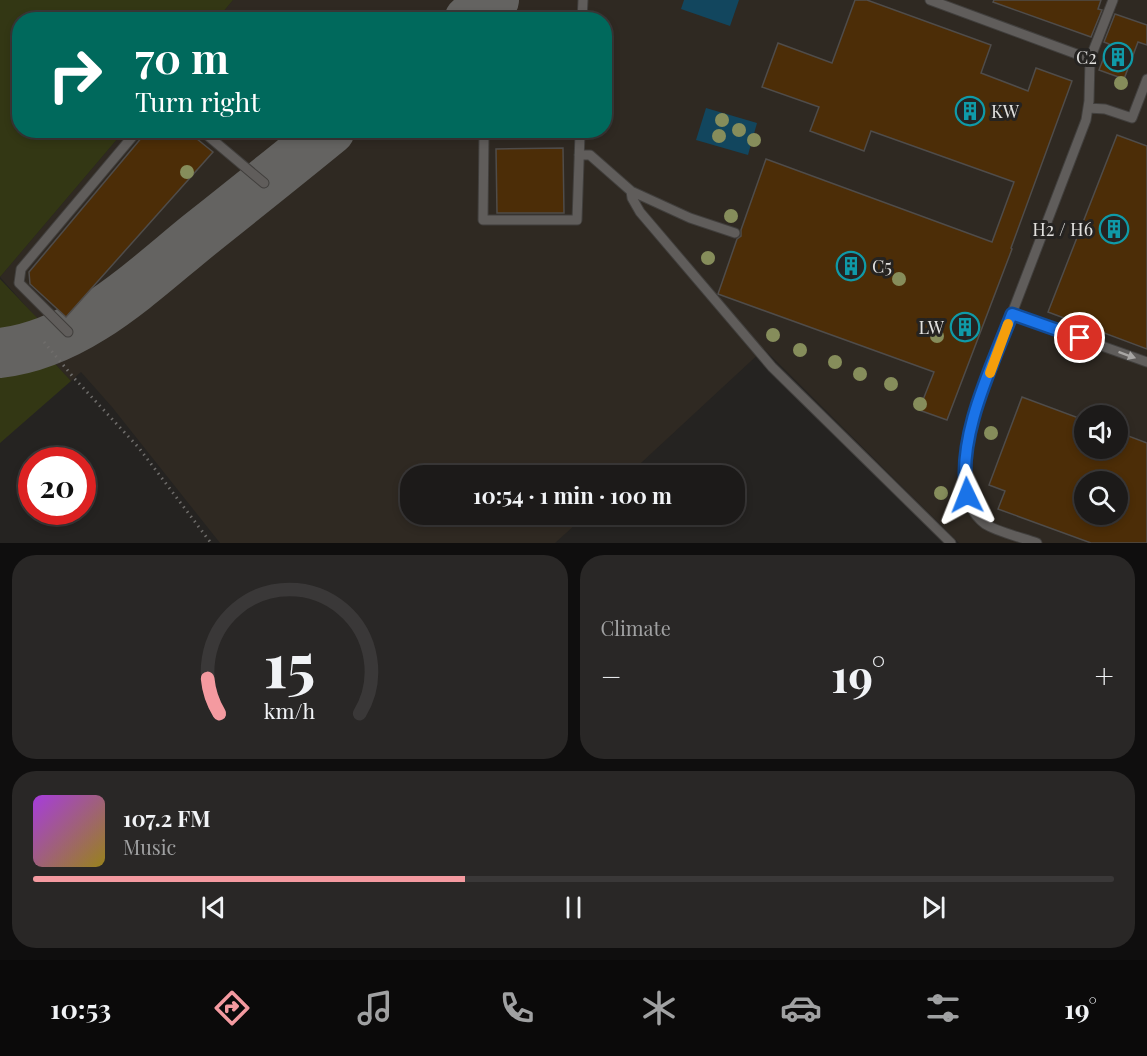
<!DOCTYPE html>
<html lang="en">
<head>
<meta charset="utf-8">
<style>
	:root { --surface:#1c1a19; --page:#292726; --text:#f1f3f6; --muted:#a0a1a2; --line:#3a3838; --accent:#f49aa0 }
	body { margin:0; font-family:"Playfair Display",serif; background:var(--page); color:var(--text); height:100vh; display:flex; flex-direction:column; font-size:22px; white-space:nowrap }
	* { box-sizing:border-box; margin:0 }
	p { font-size:20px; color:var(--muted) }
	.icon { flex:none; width:33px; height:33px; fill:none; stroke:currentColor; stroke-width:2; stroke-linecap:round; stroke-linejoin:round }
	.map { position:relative; height:543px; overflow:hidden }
	.panel { display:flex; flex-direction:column; gap:12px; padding:12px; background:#0f0e0e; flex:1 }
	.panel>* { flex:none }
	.guide { position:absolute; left:12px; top:12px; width:600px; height:126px; border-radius:24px; box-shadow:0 3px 9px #0003,0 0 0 2px var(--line); background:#00695c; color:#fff; overflow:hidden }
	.tools { position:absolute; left:1074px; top:405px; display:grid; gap:12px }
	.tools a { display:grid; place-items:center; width:54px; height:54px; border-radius:50%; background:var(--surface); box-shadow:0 3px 9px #0003,0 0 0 2px var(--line); font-size:30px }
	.speed { position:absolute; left:18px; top:447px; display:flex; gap:12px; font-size:30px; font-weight:700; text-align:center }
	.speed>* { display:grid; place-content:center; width:78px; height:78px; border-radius:50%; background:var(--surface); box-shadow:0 3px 9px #0003,0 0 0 2px var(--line); line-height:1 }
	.speed .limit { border:9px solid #d22; background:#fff; color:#111 }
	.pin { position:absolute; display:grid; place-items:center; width:51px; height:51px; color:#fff; margin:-26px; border:3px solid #fff; border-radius:50%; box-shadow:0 2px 6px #0007 }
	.me { position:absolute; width:66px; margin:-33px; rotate:358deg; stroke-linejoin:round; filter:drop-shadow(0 0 4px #0008) }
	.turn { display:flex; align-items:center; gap:21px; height:126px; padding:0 24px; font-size:27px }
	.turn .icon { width:78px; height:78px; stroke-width:2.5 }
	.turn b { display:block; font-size:42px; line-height:51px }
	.big { font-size:45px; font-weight:700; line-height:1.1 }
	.panel .card { flex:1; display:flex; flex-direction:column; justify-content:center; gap:9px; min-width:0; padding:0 21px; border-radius:24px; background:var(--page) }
	.panel .dial { align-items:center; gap:0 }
	.dial svg { height:156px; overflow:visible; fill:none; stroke:var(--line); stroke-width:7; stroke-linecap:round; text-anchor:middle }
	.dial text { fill:var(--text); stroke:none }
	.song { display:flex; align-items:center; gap:18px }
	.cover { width:72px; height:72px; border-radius:9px; background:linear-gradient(135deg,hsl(280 70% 55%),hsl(50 70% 35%)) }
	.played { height:6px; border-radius:3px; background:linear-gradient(90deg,var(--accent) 40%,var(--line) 40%) }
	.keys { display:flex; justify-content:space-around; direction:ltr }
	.heat { display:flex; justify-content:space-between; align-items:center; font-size:33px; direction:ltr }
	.panel .tiles { flex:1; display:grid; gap:12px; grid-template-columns:1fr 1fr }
	.card:last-child { grid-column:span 2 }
	.trip { position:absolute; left:400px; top:465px; width:345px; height:60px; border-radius:24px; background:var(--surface); box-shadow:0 3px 9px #0003,0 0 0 2px var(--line); font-weight:700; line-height:60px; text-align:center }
	.tabs { display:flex; height:96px; justify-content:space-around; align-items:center; background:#0b0a0a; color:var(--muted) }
	.tabs .icon { width:42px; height:42px }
	.tabs .on { color:var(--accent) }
	.tabs b { font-size:27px; color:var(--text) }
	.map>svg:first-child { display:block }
</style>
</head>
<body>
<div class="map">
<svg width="1147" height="543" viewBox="0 0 1147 543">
	<rect width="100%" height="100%" fill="#252321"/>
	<!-- built -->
	<path fill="#2f2922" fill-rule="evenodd" d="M 233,0 L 1147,0 L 1147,543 L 959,543 L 764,349 L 628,475 L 411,476 L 411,514 L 586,515 L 555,543 L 220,543 L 112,407 L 81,372 L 71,381 L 47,355 L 0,368 L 0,335 L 39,321 L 0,277 L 124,131 L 604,130 L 604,20 L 217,19 ZM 1084,416 L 1118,416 L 1118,448 L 1084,448 ZM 1084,482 L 1118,482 L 1118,514 L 1084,514 Z"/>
	<!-- green -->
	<path fill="#333714" d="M 0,0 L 233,0 L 217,19 L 20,20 L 20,130 L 124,131 L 0,277 Z
		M 0,279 L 40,321 L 0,335 Z
		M 47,355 L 71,381 L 0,443 L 0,368 Z"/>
	<!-- water -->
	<path fill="#12465e" d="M 684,0 L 739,0 L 730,26 L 681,9 Z
		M 706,108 L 757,123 L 748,155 L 696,140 Z"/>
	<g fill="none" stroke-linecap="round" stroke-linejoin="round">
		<!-- taxiway -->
		<path stroke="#646361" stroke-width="50" d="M 469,20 L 494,0
			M 0,353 C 78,344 139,284 198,236 C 242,201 286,166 330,130"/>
	</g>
	<!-- building -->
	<path fill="#4c2d07" stroke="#4f4c4a" stroke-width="1.5" fill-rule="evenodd" d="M 855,0 L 867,0 L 991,45 L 981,73 L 1028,91 L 1036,68 L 1072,81 L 1011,248 L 1012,249 L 947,420 L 919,410 L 934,372 L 718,294 L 737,239 L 741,236 L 741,230 L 766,159 L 992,242 L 1014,182 L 871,131 L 864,151 L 810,131 L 819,107 L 762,87 L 778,43 L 832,63 Z
		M 994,0 L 1101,0 L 1098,9 L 1102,10 L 1091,37 L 993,2 Z
		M 1115,14 L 1147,25 L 1147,45 L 1138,42 L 1124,79 L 1099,70 L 1109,44 L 1104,42 Z
		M 148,130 L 186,130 L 213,152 L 66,317 L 30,284 L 29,272 Z
		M 1117,135 L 1147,146 L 1147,349 L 1048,312 Z
		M 563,148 L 564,213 L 497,213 L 496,149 Z
		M 1022,397 L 1084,420 L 1084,448 L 1118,448 L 1118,432 L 1147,443 L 1147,543 L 1091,543 L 998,509 L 1005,491 L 989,485 ZM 1084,482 L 1118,482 L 1118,514 L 1084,514 Z"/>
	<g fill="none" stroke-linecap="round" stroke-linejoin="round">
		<!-- service casing -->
		<g stroke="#413f3d" stroke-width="11">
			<path id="service" d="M 930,0 L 1090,59
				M 582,20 L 583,0
				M 1088,108 L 1105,109 L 1132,118 L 1147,79
				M 201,130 L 264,183
				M 580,133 L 484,132 L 483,220 L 577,220 L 580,133 L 580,130
				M 579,155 L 590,155 L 631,191 L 690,218 L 735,233
				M 631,191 L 632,198 L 640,212 L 772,367 L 951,543
				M 1012,314 L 1147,362
				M 68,332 L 19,283 L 21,269 L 138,130
				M 1037,543 C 1023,538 995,531 985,524 C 949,498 971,432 980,397 L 1086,120 L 1089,101 L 1090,59 L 1113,0"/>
		</g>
		<!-- path -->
		<path stroke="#6f6d6b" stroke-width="3" stroke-dasharray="1.5 4.5" stroke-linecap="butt" d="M 44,342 L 74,378 L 139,448 L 211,543"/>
		<!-- service -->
		<use href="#service" stroke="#605d5b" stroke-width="9"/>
	</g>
	<!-- trees -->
	<g fill="#868d5b">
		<circle cx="1121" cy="83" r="7"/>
		<circle cx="722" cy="120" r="7"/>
		<circle cx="739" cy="130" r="7"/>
		<circle cx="719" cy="136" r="7"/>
		<circle cx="754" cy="140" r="7"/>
		<circle cx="187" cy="172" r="7"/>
		<circle cx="731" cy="216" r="7"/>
		<circle cx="708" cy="258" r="7"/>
		<circle cx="851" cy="262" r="7"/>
		<circle cx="899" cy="279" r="7"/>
		<circle cx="773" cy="335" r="7"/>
		<circle cx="937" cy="336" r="7"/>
		<circle cx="800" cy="350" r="7"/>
		<circle cx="835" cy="362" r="7"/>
		<circle cx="860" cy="374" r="7"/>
		<circle cx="891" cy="384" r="7"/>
		<circle cx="920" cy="404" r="7"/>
		<circle cx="991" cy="433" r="7"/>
		<circle cx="941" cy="493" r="7"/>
	</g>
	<!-- one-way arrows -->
	<defs><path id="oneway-solid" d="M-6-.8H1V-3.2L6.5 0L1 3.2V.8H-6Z" transform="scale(1.5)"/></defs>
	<use fill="#a8a6a4" href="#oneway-solid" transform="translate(1127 355) rotate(20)"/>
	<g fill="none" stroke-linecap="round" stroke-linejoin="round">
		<!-- route casing -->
		<g stroke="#114b97" stroke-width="15">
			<path id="route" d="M 967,495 C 956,438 992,366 1012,314 L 1080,338"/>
		</g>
		<!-- route -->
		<use href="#route" stroke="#1a73e8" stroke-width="10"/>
		<!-- slow -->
		<path stroke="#f59e0b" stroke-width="10" d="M 990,373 L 1008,324"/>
	</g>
	<!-- icons -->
	<defs>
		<g id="building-ring" transform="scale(1.5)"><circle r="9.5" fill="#252321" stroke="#0f9aa8" stroke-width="1.5"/><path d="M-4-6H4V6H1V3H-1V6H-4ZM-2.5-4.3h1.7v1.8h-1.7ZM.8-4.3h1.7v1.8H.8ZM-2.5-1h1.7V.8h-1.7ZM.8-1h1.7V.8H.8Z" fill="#0f9aa8"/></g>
	</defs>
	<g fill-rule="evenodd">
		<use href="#building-ring" x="1118" y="57"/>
		<use href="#building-ring" x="970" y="111"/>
		<use href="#building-ring" x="1114" y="229"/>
		<use href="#building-ring" x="851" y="266"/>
		<use href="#building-ring" x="965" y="327"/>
	</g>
	<g text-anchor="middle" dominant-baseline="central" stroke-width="6" stroke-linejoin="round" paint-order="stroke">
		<!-- poi labels -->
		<g font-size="18" fill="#e2e1df" stroke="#252321" text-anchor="end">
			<text x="1097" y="57">C2</text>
			<text x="991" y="111" text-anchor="start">KW</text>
			<text x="1093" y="229">H2 / H6</text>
			<text x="872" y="266" text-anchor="start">C5</text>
			<text x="944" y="327">LW</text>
		</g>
	</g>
</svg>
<div class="tools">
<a><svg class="icon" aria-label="sound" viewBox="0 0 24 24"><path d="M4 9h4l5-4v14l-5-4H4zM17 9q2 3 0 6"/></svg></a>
<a><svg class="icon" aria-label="search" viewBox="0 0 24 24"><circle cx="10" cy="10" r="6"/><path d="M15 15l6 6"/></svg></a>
</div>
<div class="speed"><div class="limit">20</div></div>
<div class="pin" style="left:1080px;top:338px;background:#d93025"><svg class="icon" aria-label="arrive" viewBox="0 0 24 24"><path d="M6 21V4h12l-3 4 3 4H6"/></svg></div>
<svg class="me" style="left:967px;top:495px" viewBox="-20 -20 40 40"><path d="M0-17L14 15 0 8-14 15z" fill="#1a73e8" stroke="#fff" stroke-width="4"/></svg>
<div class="trip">10:54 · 1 min · 100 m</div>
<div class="guide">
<div class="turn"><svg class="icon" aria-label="right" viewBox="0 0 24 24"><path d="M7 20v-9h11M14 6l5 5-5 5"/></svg><div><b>70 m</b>Turn right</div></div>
</div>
</div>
<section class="panel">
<div class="tiles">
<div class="card dial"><svg viewBox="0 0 100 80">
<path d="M14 69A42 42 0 1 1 86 69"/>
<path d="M14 69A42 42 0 0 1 8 51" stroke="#f49aa0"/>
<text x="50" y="56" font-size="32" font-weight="700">15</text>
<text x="50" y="72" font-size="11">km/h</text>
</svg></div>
<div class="card"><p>Climate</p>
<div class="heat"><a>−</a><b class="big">19°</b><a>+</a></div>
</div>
<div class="card">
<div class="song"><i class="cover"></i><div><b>107.2 FM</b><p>Music</p></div></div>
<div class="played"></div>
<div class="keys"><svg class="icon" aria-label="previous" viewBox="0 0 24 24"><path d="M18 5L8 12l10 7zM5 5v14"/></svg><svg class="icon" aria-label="pause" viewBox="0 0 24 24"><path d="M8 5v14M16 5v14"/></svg><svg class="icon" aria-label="next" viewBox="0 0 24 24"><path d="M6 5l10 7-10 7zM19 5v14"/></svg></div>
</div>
</div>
</section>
<nav class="tabs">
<b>10:53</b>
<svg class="icon on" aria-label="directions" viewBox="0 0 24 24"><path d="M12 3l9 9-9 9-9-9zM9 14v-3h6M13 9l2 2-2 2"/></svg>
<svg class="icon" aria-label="music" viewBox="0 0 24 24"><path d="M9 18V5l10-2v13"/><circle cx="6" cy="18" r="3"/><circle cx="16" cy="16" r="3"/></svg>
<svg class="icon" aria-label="phone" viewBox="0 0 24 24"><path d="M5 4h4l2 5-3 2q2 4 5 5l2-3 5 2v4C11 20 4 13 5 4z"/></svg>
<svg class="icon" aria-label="climate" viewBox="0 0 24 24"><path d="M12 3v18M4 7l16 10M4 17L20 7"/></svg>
<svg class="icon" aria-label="car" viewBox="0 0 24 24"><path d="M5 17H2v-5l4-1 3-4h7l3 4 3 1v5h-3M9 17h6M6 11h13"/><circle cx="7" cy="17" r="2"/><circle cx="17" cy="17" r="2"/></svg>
<svg class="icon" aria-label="filters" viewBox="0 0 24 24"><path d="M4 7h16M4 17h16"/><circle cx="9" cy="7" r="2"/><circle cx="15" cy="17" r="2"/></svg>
<b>19°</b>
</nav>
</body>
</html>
